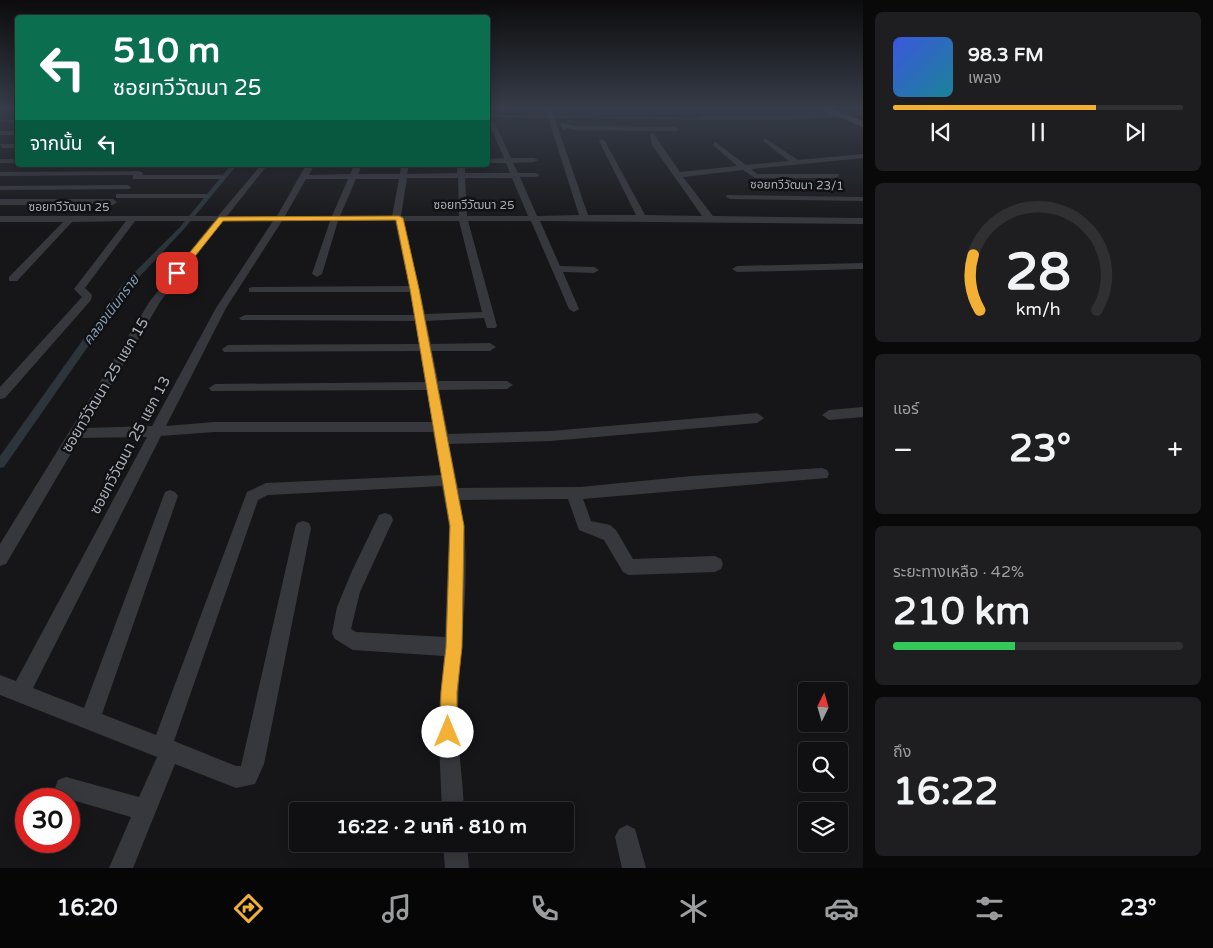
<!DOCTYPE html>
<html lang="th">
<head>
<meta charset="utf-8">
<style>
	:root { --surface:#101012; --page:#1e1e20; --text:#f1f3f6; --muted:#9c9d9f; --line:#303032; --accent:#f2b134 }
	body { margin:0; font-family:"Varela Round","Noto Sans Thai",sans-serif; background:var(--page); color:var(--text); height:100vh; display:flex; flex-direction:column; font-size:19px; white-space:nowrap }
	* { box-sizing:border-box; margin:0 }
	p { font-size:16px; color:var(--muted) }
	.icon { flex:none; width:28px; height:28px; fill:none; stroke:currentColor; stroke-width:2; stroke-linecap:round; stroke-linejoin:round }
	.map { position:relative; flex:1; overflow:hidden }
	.details { display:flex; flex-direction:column; gap:12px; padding:12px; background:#09090a; width:350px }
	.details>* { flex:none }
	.top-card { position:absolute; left:15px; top:15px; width:475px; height:152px; border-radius:5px; box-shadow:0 2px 12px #0003,0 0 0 1px var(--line); background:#0b6e4f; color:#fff; overflow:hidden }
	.needle { width:32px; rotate:5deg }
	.controls { position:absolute; left:798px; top:682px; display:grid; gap:10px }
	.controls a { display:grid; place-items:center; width:50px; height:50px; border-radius:5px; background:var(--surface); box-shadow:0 2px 12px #0003,0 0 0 1px var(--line); font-size:25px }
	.speed { position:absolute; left:15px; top:788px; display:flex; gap:10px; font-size:25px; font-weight:700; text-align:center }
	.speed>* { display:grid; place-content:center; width:65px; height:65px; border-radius:50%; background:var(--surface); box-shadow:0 2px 12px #0003,0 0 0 1px var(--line); line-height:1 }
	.speed .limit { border:8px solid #d22; background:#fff; color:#111 }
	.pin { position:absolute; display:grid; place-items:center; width:42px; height:42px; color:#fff; margin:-21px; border-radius:10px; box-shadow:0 2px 8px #0006 }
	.me { position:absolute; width:55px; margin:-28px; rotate:0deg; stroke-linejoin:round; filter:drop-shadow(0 0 4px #0008) }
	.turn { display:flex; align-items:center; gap:18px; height:105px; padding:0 15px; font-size:22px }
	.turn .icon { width:65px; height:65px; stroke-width:2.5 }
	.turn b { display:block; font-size:35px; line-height:42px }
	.then { display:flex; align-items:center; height:48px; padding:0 15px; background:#0003; gap:10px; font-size:19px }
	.big { font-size:38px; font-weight:800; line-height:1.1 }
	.details .card { flex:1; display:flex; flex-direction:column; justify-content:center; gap:8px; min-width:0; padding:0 18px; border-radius:8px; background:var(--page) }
	.details .dial { align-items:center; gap:0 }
	.dial svg { height:130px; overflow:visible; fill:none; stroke:var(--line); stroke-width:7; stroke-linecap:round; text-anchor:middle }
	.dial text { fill:var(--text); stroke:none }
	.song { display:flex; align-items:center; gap:15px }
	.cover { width:60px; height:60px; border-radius:8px; background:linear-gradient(135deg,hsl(230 70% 55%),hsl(190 70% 35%)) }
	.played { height:5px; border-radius:2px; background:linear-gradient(90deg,var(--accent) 70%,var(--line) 70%) }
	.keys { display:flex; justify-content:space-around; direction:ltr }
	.heat { display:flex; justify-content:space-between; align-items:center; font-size:28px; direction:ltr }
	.charge { height:8px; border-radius:4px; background:linear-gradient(90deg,#34c759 42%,var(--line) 0) }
	.trip { position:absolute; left:289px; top:802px; width:285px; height:50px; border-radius:5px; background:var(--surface); box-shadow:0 2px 12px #0003,0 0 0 1px var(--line); font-weight:800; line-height:50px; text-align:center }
	.tab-bar { display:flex; height:80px; justify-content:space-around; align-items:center; background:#060607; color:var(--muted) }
	.tab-bar .icon { width:35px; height:35px }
	.tab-bar .on { color:var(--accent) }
	.tab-bar b { font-size:22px; color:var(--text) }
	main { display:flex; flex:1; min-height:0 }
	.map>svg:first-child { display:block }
</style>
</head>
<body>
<main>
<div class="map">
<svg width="863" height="868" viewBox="0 0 863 868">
	<rect width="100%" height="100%" fill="#161618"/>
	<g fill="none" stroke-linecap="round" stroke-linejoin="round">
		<!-- canal -->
		<path fill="#2c353c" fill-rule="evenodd" d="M 858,114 L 860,116 L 791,120 L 789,119 Z
			M 488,115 L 712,118 L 714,119 L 712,120 L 488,117 Z
			M 0,120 L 18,120 L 18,122 L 0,122 Z
			M 231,165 L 237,165 L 184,229 L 128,289 L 4,467 L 0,468 L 0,456 L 122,285 L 180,227 Z"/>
		<!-- minor -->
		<path fill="#37383d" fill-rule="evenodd" d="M 545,108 L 551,108 L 588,215 L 636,215 L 599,141 L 602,139 L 605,141 L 645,215 L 702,216 L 652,145 L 650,135 L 653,133 L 680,172 L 737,166 L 713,145 L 715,142 L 746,165 L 789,161 L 763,141 L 765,138 L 798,160 L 863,154 L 863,158 L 751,169 L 757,174 L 838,174 L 839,176 L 835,178 L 755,178 L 743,170 L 683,177 L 713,216 L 863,218 L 863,224 L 540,221 L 560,266 L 594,267 L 599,270 L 594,273 L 563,272 L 579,309 L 574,312 L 569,309 L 531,221 L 468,221 L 497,326 L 495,328 L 487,328 L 484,318 L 426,321 L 431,344 L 490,343 L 496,347 L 490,351 L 432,351 L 438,381 L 507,381 L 513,385 L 507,389 L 439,390 L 448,434 L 551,431 L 757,413 L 764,418 L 757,423 L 551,441 L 449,444 L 458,488 L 580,487 L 692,476 L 822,468 L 827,470 L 829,474 L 827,478 L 583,499 L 591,521 L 610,525 L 616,530 L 633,559 L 715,556 L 721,559 L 723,564 L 721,569 L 715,572 L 629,575 L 623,572 L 604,540 L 579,530 L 568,499 L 460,500 C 474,572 458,647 458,720 C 458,750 463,781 464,811 L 442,811 L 438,720 L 444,656 L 353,650 L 335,639 L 332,633 L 337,607 L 352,571 L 379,515 L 385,513 L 391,515 L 393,520 L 360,592 L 351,629 L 356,632 L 445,637 L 449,526 L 442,486 L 268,495 L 258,500 L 174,741 L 236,766 L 241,766 L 295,528 L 297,523 L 303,521 L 309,523 L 311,528 L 264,764 L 255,784 L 236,788 L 175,764 L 133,868 L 109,868 L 131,817 L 58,796 L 55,788 L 58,780 L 66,777 L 139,797 L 157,757 L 0,695 L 0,675 L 16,681 L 147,437 L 80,438 L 6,564 L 0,566 L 0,544 L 150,301 L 214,221 L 135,221 L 85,288 L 92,295 L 91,300 L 5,398 L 0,399 L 0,387 L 82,297 L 74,289 L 126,221 L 72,222 L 17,281 L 9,281 L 9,277 L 63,222 L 0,222 L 0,216 L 218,216 L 261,165 L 266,167 L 227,216 L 277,216 L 306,165 L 314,165 L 309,175 L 350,174 L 354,165 L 362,165 L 358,174 L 400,174 L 401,165 L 409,165 L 407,174 L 457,173 L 457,165 L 465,165 L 465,173 L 510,173 L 506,163 L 488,163 L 488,159 L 504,158 L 489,123 L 492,121 L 495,123 L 511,158 L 534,158 L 538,160 L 534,162 L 513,163 L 518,173 L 536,173 L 540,175 L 536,177 L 520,177 L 537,216 L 579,215 ZM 407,178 L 458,178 L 459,216 L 401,216 ZM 465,178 L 512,178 L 528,216 L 467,216 ZM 306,179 L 348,179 L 332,216 L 285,216 ZM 356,179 L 399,179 L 392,216 L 340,216 ZM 223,221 L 273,221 L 216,308 L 152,426 L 86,428 L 160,302 ZM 282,221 L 330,221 L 312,274 L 317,277 L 322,274 L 338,221 L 395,221 L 409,286 L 253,287 L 249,288 L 249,292 L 410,292 L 414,315 L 245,315 L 239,318 L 241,320 L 415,321 L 419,344 L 228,345 L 222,349 L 224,352 L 420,351 L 425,382 L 215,384 L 209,388 L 211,391 L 427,390 L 432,422 L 214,422 L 166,426 L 226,308 ZM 404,221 L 459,221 L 482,312 L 425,314 ZM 214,432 L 433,432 L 441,475 L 266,483 L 247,492 L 156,735 L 102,714 L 178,496 L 175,492 L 170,490 L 165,492 L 84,708 L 33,688 L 161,436 Z
			M 840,113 L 838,116 L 781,120 L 701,120 L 698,118 L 701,116 L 781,116 Z
			M 563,123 L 575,126 L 676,127 L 679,129 L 676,131 L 575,130 L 567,128 L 564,131 L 560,125 Z
			M 0,131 L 18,131 L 18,135 L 0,135 Z
			M 0,144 L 18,144 L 18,148 L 2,148 Z
			M 0,159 L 18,159 L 18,163 L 0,163 Z
			M 139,171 L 143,173 L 142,175 L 221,175 L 225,177 L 221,179 L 133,179 L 133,175 L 0,176 L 0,172 Z
			M 127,185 L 131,187 L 130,189 L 0,190 L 0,186 Z
			M 116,194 L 206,194 L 210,196 L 206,198 L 116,198 Z
			M 727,195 L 863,197 L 863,201 L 730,199 L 726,197 Z
			M 0,199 L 113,199 L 117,202 L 113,205 L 0,205 Z
			M 863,263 L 863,269 L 737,272 L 732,269 L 737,266 Z
			M 863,407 L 863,417 L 829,420 L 822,415 L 829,410 Z
			M 627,825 L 635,829 L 646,868 L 622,868 L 615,837 L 619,829 Z
			M 443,844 L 467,844 L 469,868 L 445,868 Z"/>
		<!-- major -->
		<path fill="#53555c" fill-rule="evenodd" d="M 818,108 L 830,108 L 863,121 L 863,127 Z"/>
	</g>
	<!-- sky -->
	<linearGradient id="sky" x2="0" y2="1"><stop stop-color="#0c0c0d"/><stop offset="0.47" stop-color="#363c48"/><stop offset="1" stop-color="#363c48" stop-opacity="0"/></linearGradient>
	<rect width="863" height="230" fill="url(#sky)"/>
	<!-- route -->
	<path fill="#f2b134" stroke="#9d7322" d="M 399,216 L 403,218 L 419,289 L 464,526 L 462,647 L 457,692 L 457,732 L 454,739 L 448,741 L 442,739 L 440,732 L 441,692 L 446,647 L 450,526 L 410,289 L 396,220 L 223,221 L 180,275 L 173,273 L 219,217 Z"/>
	<g text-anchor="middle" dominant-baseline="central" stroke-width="5" stroke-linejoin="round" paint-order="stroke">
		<!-- far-street labels -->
		<g font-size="12" fill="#a8adb8" stroke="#111113">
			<text transform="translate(797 185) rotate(1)">ซอยทวีวัฒนา 23/1</text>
			<text x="474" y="205">ซอยทวีวัฒนา 25</text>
			<text x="69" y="207">ซอยทวีวัฒนา 25</text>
		</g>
		<!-- far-water labels -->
		<g font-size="14" font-style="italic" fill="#7f9bb3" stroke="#111113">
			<text transform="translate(111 310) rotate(-53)">คลองเนินทราย</text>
		</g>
		<!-- street labels -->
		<g font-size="15" fill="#a8adb8" stroke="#111113">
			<text transform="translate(105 385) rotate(-59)">ซอยทวีวัฒนา 25 แยก 15</text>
			<text transform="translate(130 445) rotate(-62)">ซอยทวีวัฒนา 25 แยก 13</text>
		</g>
	</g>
</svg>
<div class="controls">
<a><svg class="needle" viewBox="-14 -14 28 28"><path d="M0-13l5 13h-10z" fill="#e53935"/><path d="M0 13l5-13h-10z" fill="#9c9d9f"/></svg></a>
<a><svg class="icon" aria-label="search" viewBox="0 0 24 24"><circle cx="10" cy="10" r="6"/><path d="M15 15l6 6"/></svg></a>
<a><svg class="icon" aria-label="layers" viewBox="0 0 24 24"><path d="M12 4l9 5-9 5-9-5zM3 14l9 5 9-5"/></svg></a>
</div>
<div class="speed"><div class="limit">30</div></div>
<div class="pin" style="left:177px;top:273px;background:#d93025"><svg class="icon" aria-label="arrive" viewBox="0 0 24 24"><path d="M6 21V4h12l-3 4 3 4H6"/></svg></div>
<svg class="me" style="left:448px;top:732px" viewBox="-20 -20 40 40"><circle r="19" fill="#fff"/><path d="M0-13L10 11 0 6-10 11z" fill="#f2b134"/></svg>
<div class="trip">16:22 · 2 นาที · 810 m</div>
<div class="top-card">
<div class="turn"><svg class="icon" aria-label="left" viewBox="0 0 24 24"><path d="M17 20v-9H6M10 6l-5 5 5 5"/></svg><div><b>510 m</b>ซอยทวีวัฒนา 25</div></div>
<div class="then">จากนั้น<svg class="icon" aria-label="left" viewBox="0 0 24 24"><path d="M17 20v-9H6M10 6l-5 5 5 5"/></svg></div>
</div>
</div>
<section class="details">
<div class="card">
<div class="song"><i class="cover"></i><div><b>98.3 FM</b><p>เพลง</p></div></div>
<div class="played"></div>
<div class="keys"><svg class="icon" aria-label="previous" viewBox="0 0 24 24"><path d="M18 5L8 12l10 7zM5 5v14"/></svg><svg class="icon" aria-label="pause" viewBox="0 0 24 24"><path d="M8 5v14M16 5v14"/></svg><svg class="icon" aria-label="next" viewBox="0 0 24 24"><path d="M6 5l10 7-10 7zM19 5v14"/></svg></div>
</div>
<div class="card dial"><svg viewBox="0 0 100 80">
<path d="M14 69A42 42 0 1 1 86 69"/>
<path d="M14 69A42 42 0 0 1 10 35" stroke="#f2b134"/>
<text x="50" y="56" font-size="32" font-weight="700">28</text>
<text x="50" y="72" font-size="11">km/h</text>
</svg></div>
<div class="card"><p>แอร์</p>
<div class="heat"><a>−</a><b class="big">23°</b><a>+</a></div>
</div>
<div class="card"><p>ระยะทางเหลือ · 42%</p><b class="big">210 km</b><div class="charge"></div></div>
<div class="card"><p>ถึง</p><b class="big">16:22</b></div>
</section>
</main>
<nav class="tab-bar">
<b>16:20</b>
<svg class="icon on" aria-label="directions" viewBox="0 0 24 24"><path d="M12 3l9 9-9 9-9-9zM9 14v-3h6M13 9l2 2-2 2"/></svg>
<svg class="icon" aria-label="music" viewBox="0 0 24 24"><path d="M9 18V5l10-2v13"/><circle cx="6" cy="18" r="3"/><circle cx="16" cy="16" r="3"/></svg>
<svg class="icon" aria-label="phone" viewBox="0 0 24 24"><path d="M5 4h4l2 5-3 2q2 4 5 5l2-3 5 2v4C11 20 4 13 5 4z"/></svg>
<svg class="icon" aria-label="climate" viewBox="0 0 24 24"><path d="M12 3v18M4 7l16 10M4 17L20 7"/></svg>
<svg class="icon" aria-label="car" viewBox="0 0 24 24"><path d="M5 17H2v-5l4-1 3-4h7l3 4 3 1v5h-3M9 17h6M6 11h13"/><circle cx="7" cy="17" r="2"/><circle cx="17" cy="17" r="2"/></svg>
<svg class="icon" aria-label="filters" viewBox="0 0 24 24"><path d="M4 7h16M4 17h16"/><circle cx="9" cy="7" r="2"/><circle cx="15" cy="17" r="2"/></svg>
<b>23°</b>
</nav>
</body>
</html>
